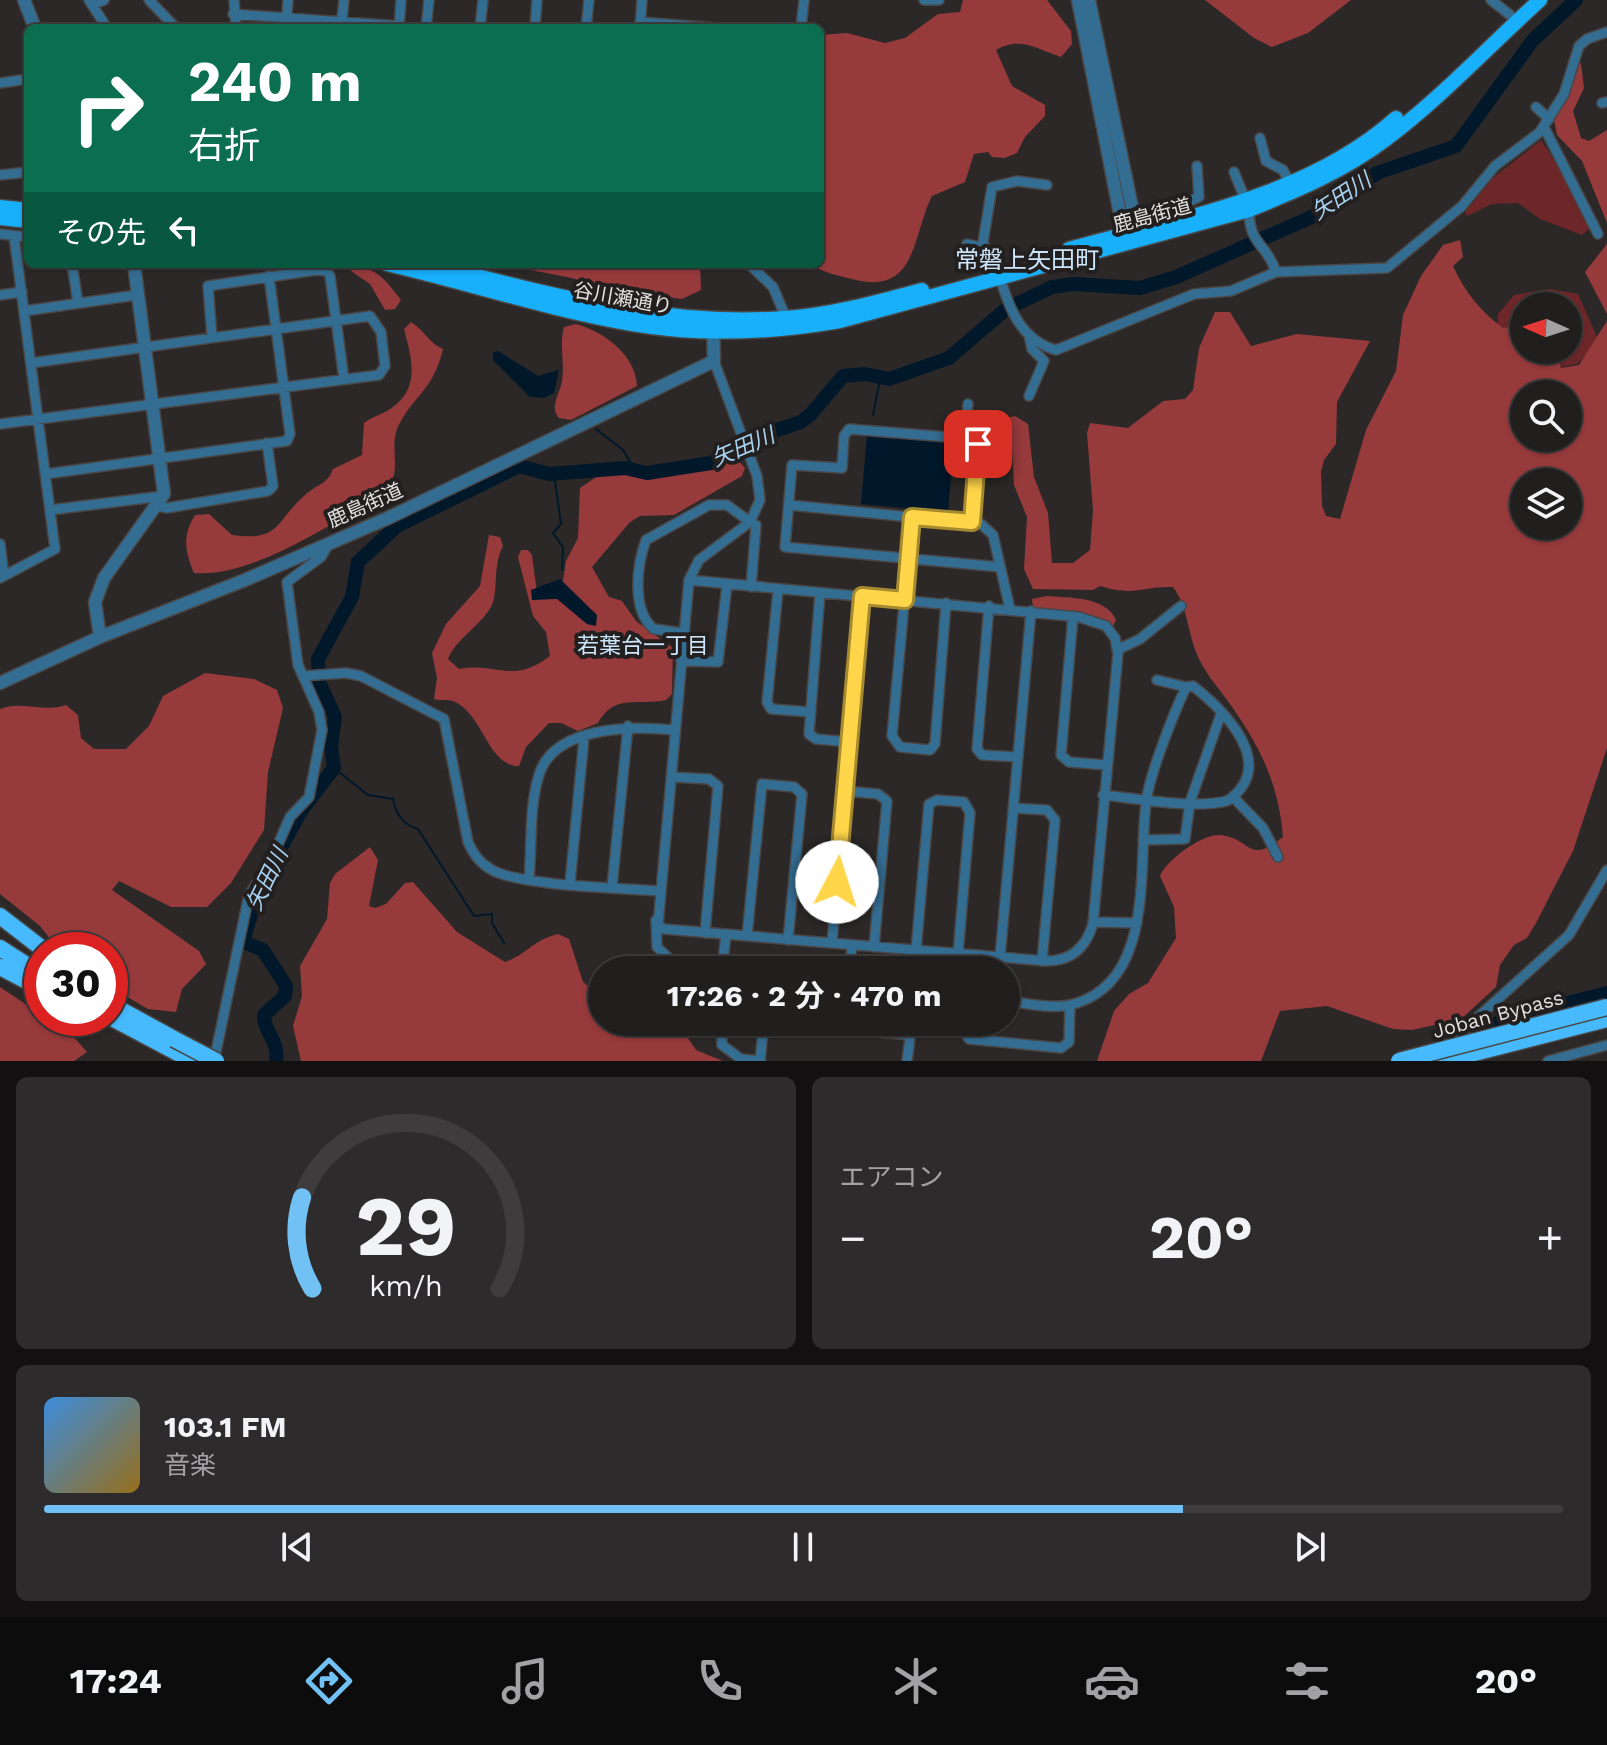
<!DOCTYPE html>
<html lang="ja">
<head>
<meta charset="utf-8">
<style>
	:root { --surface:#211e1e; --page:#2d2b2b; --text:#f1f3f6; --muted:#a2a2a4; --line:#3e3c3c; --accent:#72c1f5 }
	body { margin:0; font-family:"Work Sans","Noto Sans JP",sans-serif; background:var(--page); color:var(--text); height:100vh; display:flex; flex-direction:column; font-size:30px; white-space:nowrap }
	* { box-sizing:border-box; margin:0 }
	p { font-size:26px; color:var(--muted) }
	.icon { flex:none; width:44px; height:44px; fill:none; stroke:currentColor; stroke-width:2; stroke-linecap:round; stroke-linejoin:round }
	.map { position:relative; height:1061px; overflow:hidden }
	.drawer { display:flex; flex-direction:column; gap:16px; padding:16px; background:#121010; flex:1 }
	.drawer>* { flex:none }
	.hud { position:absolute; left:24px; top:24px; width:800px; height:244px; border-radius:12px; box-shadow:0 2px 6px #0004,0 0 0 2px var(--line); background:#0b6e4f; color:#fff; overflow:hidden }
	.needle { width:52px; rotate:273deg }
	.tools { position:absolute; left:1510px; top:292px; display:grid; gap:16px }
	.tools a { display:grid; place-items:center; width:72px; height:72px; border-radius:50%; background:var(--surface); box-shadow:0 2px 6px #0004,0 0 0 2px var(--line); font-size:40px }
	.speed { position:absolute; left:24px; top:932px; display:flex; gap:16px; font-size:40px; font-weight:700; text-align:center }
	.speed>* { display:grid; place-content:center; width:104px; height:104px; border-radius:50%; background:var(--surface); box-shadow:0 2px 6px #0004,0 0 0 2px var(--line); line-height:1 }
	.speed .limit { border:12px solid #d22; background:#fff; color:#111 }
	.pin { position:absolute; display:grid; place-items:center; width:68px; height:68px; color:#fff; margin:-34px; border-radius:16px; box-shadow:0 4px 12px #0006 }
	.me { position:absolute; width:88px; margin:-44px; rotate:5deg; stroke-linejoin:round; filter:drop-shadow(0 0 6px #0008) }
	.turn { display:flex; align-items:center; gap:28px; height:168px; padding:0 32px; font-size:36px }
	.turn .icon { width:104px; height:104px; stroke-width:2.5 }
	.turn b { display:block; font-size:56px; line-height:68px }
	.then { display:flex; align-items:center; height:76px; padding:0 32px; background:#0003; gap:16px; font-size:30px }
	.big { font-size:60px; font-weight:700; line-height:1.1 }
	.drawer .widget { flex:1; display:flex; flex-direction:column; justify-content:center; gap:12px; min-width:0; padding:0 28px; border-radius:12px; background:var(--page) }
	.drawer .dial { align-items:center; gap:0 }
	.dial svg { height:208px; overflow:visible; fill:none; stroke:var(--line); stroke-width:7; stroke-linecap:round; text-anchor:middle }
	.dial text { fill:var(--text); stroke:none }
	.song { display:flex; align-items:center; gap:24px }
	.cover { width:96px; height:96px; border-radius:12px; background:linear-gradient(135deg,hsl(210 70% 55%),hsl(40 70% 35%)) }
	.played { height:8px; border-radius:4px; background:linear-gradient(90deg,var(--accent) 75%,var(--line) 75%) }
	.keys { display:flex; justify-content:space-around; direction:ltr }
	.heat { display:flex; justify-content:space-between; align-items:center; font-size:44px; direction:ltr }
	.drawer .tiles { flex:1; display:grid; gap:16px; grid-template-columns:1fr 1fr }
	.widget:last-child { grid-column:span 2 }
	.trip { position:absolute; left:588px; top:956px; width:432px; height:80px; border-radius:40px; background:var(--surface); box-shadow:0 2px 6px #0004,0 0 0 2px var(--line); font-weight:700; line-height:80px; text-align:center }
	.menu { display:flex; height:128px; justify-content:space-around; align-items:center; background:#0d0c0c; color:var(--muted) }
	.menu .icon { width:56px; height:56px }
	.menu .active { color:var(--accent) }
	.menu b { font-size:36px; color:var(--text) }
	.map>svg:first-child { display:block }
</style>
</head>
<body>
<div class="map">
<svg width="1607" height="1061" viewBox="0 0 1607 1061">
	<rect width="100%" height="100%" fill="#2c2828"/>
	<!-- green -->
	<path fill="#6d2729" d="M 1541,140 L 1593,219 L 1591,227 L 1582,235 L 1540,219 L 1518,203 L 1492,204 L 1467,216 L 1465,212 L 1493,178 Z
		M 1550,289 L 1578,294 L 1599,342 L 1577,364 L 1560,367 L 1554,350 L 1568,350 L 1568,306 L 1524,306 L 1524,328 L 1504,330 L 1498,327 L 1498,314 L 1514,295 Z"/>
	<!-- forest -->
	<path fill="#973a3c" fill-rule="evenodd" d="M 963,0 L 1047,0 L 1071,31 L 1072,44 L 1061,57 C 1036,49 1021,36 996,50 L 1012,86 L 1045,105 L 1045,116 L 1025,137 L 1017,153 L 1005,158 L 992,157 L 988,152 L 974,154 L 965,182 L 932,196 C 912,236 917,294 856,280 C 839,276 825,273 809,264 L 820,264 L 820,35 L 847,33 L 885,43 L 905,38 L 938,14 L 960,12 Z
		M 1205,0 L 1351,0 L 1308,33 L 1272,47 L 1254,38 Z
		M 1581,63 L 1584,88 L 1573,111 L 1581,138 L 1589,141 L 1607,130 L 1607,223 L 1582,161 L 1557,135 L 1554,120 L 1563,78 L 1571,65 Z
		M 1460,240 L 1463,257 L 1453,266 C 1465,292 1480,311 1503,328 L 1524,325 L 1524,350 L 1555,350 L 1561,368 L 1579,365 L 1607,321 L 1607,748 L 1573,851 L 1536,923 L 1527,938 L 1514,945 L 1500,965 L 1496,987 L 1461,1019 L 1412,1030 L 1393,1029 L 1327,1006 L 1280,1011 L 1261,1061 L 1097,1061 L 1114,1011 L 1129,994 L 1148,983 L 1176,938 L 1174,907 L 1160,876 C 1165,861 1203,833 1220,835 C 1252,838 1247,866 1283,837 C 1279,786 1261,748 1232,707 C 1222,692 1208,677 1200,661 C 1187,636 1189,608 1173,587 C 1142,586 1134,597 1100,586 L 1093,590 L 1033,589 L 1024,569 L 1027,517 L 1014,485 L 1012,448 L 996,429 L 998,420 L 1015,416 L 1028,424 L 1034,477 L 1048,513 L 1052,563 L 1073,563 L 1090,550 L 1093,510 L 1087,433 L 1090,423 L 1128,428 L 1163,401 L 1185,399 L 1193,390 L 1199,348 L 1215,312 L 1230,312 L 1251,346 L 1297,334 L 1370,341 L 1337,402 L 1336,444 L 1324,460 L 1321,472 L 1322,506 L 1326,516 L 1340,519 L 1366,430 L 1396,371 L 1403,315 L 1421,276 L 1443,245 ZM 1524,394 L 1568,394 L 1568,438 L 1524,438 ZM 1524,482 L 1568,482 L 1568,526 L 1524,526 Z
		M 1607,244 L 1607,314 L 1585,272 Z
		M 499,264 L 700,264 L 701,290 L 682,299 L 611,290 L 572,278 Z
		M 354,266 C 377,267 388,283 401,300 L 395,309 L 385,310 L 370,284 L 351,271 Z
		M 411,322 C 424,330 429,343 443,349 C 433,392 411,397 397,429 C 391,446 398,463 393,478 C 391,487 379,496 373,502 C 323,527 251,578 194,573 C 185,551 182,536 195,515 L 209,514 L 232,535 C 281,542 275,521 305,495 C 317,484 327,485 333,469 L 362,455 L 364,423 C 373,416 384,414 393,407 C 421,387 411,356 404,329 Z
		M 576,324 C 603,331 636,355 637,386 L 571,420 L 559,418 C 549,407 560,394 562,381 C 565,363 559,345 564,327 Z
		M 736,458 L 745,468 L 742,476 L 674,515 L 640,516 L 630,522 L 592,567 L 609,597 L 622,601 L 636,621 L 673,648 L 672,694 L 666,700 C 639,706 614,693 598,723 L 578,731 L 561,723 L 549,723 L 526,747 L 519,766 C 487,766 484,714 453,701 C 448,699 440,701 434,699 L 437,678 L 432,653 L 446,624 L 480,586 L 489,535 L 500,537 L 503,546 C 492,567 499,593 491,607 C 480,626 456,639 448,659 L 459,669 C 497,662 512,685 550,656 L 546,632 L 533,616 L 518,557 L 521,550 L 528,550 L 532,555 L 537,593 L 562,587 L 566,561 L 578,538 L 580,488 L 614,465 L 676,468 Z
		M 1047,596 C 1069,598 1106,596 1116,620 L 1113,626 L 1079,614 L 1033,607 L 1032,599 Z
		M 205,673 L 254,679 L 277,690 L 283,708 L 268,772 L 264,830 L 231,883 L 207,907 L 171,907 L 119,881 L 112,890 L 199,951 L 206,964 L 182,989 L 176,1012 L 148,1009 L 110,987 L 110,950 L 59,950 L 40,926 L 0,894 L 0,709 C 20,700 44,713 66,705 L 78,715 L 81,738 L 94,749 L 126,749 L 149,726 L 163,696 Z
		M 370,847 L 378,860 L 369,906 L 375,908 L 386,904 L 405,883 L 413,882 L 457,932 L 505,962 C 526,955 533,940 558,934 L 569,939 L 583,982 L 602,998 L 602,1022 L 677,1022 L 696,1050 L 723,1061 L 301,1061 L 293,1026 L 302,996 L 300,966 L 327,919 L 330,883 L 335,874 Z
		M 0,987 L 72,1035 L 87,1052 L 74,1061 L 0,1061 Z"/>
	<!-- water -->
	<path fill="#00182a" d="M 498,351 L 538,376 L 559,370 L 554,393 L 544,398 L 530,397 L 493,360 L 493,352 Z
		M 867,434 L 954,441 L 948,512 L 861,504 Z
		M 560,579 L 597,615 L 596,626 L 587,624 L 557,599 L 532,600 L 531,590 Z"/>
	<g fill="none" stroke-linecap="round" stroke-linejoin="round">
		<!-- stream -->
		<path stroke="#00182a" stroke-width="2" d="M 873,415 L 880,379
			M 596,429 L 623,450 L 635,470
			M 554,474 L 561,524 L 553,533 L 563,547 L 562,570
			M 334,768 L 368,795 L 393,799 C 396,814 402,824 418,829 L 474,916 L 492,914 L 492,923 L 504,943"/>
		<!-- river -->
		<path stroke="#00182a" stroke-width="14" d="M 276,1061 C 280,1042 263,1031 264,1015 L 285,996 L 286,986 L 263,950 L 243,942 L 258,890 L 301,811 L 334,768 L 331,746 L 335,717 L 319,682 L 318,659 L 352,597 L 358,562 L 397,526 L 519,466 L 549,474 L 625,468 L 647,473 L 711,463 L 771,432 L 801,422 L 811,414 L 843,376 L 865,374 L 889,379 L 949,358 L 1006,309 L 1052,287 L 1073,284 L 1140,288 L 1176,277 L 1316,215 L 1377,173 L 1456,146 L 1533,40 L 1576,0
			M 1475,1061 L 1495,1025 L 1502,1020 L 1607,993"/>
		<!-- minor casing -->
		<g stroke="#494646" stroke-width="12">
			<path id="minor" d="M 89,0 L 107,28
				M 149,0 L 176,28
				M 234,0 L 236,28
				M 924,0 L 939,0
				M 1491,0 L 1510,15
				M 92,5 L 104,0
				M 233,14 L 399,26
				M 640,22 L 717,28
				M 286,28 L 288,0
				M 341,28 L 344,0
				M 399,28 L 401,0
				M 426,28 L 429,0
				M 480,28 L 483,0
				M 535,28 L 537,0
				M 586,28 L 589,0
				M 640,28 L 642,0
				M 801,28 L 804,0
				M 0,83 L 28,79
				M 1602,103 L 1607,102
				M 1536,107 L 1549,119
				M 1544,127 L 1598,234
				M 1260,138 L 1266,161 L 1283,170 L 1290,183
				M 1234,172 L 1245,199
				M 0,175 L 28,172
				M 1249,210 C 1249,246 1267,243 1276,272
				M 1169,221 L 1170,209 L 1199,197 L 1197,166
				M 0,234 L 28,237
				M 967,244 L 984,248
				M 72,264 L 78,303
				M 990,264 L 983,242 L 992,187 L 1017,181 L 1047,185
				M 751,266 L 773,287 L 786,318
				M 1000,277 C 1009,309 1021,340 1056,350 L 1194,294 L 1231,291 L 1276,272 L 1387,268 L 1462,206 L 1495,166 L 1540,132 L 1564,94 L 1579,46 L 1587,39 L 1607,32
				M 0,295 L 22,292
				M 24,311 L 137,295
				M 212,337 L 208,286 L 316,270 L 327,271 L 330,276 L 344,379
				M 1029,396 L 1044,361 L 1032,349 L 1029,335
				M 0,424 L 379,375 L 385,366 L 381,332 L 370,316 L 31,363
				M 965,438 L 968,404
				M 46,474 L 287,441 L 290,434 L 269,276
				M 789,505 L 981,524 L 993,535 L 1010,609
				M 158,506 L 167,508 L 268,491 L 273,486 L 267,443
				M 50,510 L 163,496
				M 912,517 L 892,736 L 900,747 L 930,750 L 935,744 L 946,603
				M 972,522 L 978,444 L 973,439 L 849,429 L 844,436 L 842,468 L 792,465 L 785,547 L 1000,567
				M 0,544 L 4,576
				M 0,578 L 55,549 L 14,236
				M 689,580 L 1079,617 L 1106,626 L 1115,638 L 1118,653 L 1093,924 C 1086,947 1072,961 1047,961 L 664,929 L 658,925 L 689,580 L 699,560 L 750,522 L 760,500 L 757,476 L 714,361
				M 751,587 L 756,525
				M 778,590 L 767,702 L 771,709 L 810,712
				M 820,593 L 809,734 L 816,739 L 849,742
				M 989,606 L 977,749 L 982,755 L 1018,757
				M 1073,616 L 1061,755 L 1069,762 L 1106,765
				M 683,633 L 654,629 C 631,611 637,564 646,540 L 709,505 L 727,505 L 750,522
				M 1117,650 L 1140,639 L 1181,606
				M 681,661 L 718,662 L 727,585
				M 303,676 L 346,673 L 361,676 L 444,719 L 468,842 C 473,854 481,864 492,870 C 521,886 621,888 659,891
				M 1157,680 L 1186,687
				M 671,777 L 709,779 L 718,786 L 705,933
				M 845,791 L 878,794 L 887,801 L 874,947
				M 1234,798 L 1263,828 L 1278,857
				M 1013,808 L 1047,810 L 1055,820 L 1042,961
				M 1143,840 L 1185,839 L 1190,802 L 1221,714
				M 529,879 C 532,846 529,806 539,775 C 554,725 634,726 675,730
				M 570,883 L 584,738
				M 612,887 L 628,726
				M 656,920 L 657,947 L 681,970
				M 1093,922 L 1137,923
				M 747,936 L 762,784 L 794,787 L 802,794 L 788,940
				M 832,943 L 862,596
				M 916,950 L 929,804 L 937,800 L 964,802 L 970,813 L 958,954
				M 1000,957 L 1031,611
				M 722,970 L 726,934
				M 850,970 L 852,945
				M 978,970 L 979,955
				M 1006,1001 C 1027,1003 1053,1010 1074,1004 C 1155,981 1138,867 1146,803 C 1149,775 1174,713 1186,687 L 1193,686 C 1226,712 1279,766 1227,801 C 1193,809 1139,799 1103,795
				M 721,1022 L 722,1045 L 741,1059 L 761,1061
				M 764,1022 L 911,1035
				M 958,1022 L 969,1039 L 1061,1048 L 1069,1042 L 1070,1005
				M 1453,1045 L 1468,1026 L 1569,935 L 1607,870
				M 214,1061 L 249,895 L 269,865 L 290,817 L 309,797 L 322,730 L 319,712 L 298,665 L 287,582 L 321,557 L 328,545
				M 760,1061 L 764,1022
				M 907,1061 L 912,1022
				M 1548,1061 L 1607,1045"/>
		</g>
		<!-- tertiary casing -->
		<g stroke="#494646" stroke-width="15">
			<path id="tertiary" d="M 24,0 L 35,28
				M 1078,0 L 1125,240
				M 1089,0 L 1133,212 L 1143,239
				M 100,637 L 95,602 L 104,578 L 164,494 L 134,264
				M 0,683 L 100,637 L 245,580 L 388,518 L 714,361 L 713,324"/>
		</g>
		<!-- primary casing -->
		<g stroke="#494646" stroke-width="17">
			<path id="primary" d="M 0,207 L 28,210
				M 0,218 L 28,221
				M 1069,249 C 1179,218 1308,197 1396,118
				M 387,264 C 468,283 550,310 632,324 C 701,336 771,333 840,321 L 1249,210 C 1296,191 1344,171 1385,140 C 1440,99 1489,46 1540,0
				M 431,264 C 549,294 662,327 785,318 C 831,315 877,302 922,290"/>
		</g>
		<!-- trunk casing -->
		<g stroke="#494646" stroke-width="19">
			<path id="trunk" d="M 0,916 L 44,950
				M 0,948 L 42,975
				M 0,967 L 42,989
				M 110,1004 L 174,1039
				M 110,1017 L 193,1061
				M 1443,1061 L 1607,1019"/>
		</g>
		<!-- minor -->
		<use href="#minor" stroke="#346d92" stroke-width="9"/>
		<!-- tertiary -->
		<use href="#tertiary" stroke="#346d92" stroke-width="12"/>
		<!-- primary -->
		<use href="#primary" stroke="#18affb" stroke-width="14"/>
		<!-- trunk -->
		<use href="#trunk" stroke="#46bafc" stroke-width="16"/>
		<!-- trunk-bridge casing -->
		<g stroke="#494646" stroke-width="19" stroke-linecap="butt">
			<path id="trunk-bridge" d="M 174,1039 L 216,1061
				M 1399,1061 L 1607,1007"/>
		</g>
		<!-- trunk-bridge -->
		<use href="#trunk-bridge" stroke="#46bafc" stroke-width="16"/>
	</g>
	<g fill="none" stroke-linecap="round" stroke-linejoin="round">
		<!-- route casing -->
		<g stroke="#a68a30" stroke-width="20">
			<path id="route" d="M 837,882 L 862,596 L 905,600 L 912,517 L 972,522 L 978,444"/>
		</g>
		<!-- route -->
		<use href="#route" stroke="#ffd54a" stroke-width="14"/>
	</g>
	<g text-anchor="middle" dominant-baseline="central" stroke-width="8" stroke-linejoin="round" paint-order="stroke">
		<!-- street labels -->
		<g font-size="20" fill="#e4e1e1" stroke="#231f1f">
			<text transform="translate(1152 215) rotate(-15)">鹿島街道</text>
			<text transform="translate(623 298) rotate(10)">谷川瀬通り</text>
			<text transform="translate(365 505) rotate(-24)">鹿島街道</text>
			<text transform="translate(1498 1014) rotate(-15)">Joban Bypass</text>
		</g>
		<!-- water labels -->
		<g font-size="22" font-style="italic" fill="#a6d1f0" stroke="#231f1f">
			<text transform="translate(1341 196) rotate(-33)">矢田川</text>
			<text transform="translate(743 447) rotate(-23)">矢田川</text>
			<text transform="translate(267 879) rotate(-64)">矢田川</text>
		</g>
		<!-- neighbourhood labels -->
		<g font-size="22" fill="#cbe6fa" stroke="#231f1f">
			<text x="643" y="645">若葉台一丁目</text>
		</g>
		<!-- quarter labels -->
		<g font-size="24" fill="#cbe6fa" stroke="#231f1f">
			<text x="1027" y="260">常磐上矢田町</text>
		</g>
	</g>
</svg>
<div class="tools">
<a><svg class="needle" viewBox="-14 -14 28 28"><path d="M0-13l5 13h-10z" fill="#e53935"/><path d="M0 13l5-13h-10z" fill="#a2a2a4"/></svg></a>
<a><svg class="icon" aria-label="search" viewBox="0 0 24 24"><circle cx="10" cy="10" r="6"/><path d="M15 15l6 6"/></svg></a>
<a><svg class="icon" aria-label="layers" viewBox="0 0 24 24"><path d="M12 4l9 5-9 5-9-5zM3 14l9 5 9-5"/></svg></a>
</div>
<div class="speed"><div class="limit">30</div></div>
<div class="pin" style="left:978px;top:444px;background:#d93025"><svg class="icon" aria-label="arrive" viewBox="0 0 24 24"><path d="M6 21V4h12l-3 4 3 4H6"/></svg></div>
<svg class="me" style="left:837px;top:882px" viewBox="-20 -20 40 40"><circle r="19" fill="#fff"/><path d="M0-13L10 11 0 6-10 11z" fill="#ffd54a"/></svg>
<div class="trip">17:26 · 2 分 · 470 m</div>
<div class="hud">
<div class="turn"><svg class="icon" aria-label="right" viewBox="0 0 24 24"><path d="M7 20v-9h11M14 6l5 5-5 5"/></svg><div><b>240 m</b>右折</div></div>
<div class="then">その先<svg class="icon" aria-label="left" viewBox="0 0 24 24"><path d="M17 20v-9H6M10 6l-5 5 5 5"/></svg></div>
</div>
</div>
<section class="drawer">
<div class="tiles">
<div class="widget dial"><svg viewBox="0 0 100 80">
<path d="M14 69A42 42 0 1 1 86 69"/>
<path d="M14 69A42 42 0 0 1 10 34" stroke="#72c1f5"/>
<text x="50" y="56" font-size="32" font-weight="700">29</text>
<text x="50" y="72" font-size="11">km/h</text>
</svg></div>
<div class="widget"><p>エアコン</p>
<div class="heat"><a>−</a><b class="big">20°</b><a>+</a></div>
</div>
<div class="widget">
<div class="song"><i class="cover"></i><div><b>103.1 FM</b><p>音楽</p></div></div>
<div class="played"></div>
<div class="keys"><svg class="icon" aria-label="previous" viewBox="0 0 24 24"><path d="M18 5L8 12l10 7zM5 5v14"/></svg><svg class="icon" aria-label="pause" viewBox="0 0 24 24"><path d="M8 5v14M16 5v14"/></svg><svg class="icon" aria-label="next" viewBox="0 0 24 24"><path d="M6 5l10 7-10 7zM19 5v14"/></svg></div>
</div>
</div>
</section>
<nav class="menu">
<b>17:24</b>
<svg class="icon active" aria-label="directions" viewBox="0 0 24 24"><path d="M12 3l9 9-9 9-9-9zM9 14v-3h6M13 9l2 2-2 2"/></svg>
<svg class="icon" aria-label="music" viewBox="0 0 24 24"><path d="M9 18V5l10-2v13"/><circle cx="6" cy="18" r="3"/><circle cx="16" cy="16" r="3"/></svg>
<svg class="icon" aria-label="phone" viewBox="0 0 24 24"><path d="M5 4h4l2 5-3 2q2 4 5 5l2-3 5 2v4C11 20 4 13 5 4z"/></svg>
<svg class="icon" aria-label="climate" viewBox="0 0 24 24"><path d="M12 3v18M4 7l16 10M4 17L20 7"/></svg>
<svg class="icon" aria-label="car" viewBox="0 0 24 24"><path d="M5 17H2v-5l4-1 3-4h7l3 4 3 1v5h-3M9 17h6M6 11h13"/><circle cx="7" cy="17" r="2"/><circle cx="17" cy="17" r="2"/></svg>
<svg class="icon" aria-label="filters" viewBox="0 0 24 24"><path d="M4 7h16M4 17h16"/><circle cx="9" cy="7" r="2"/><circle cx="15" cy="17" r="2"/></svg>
<b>20°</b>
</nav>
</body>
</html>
